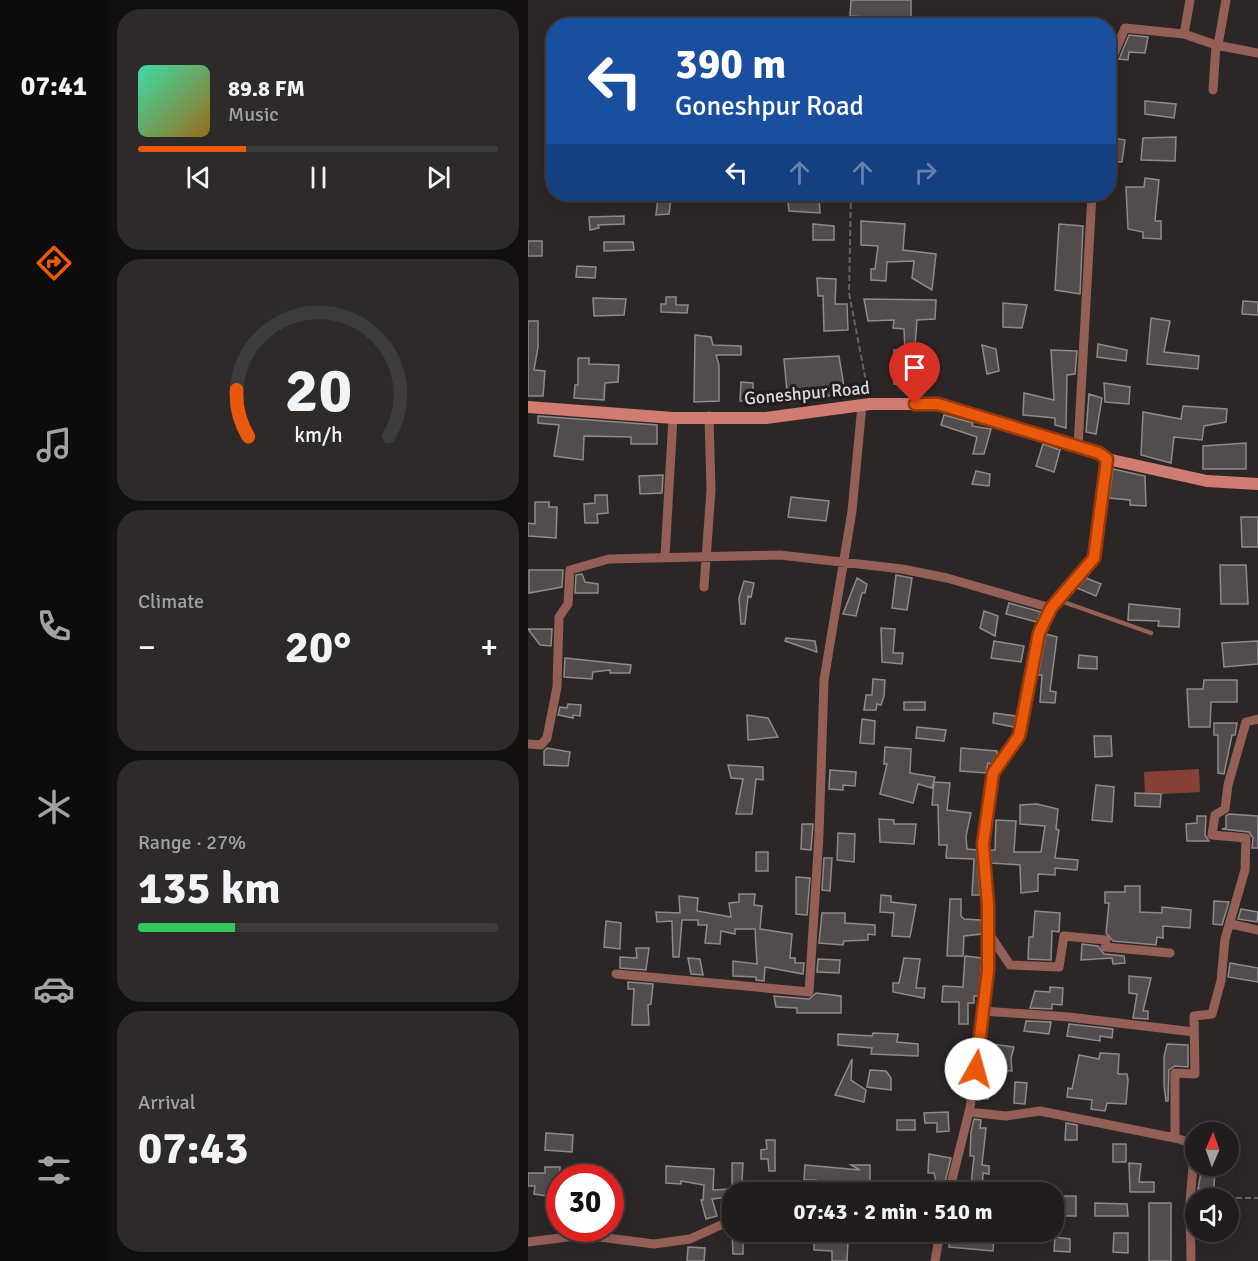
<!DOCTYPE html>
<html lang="en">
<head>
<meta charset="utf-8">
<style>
	:root { --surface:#211d1c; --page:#2d2a29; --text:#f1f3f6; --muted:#a2a2a3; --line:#3e3b3b; --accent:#ea580c }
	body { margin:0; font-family:Signika,sans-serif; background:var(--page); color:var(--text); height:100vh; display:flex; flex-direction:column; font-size:22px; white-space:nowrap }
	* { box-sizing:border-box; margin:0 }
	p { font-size:20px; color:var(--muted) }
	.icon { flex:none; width:33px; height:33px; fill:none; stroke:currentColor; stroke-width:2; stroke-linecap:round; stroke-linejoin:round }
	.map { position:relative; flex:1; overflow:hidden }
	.sheet { display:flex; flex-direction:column; gap:9px; padding:9px; background:#12100f; width:420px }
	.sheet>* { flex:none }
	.hud { position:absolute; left:18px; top:18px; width:570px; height:183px; border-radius:24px; box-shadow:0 3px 15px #0003,0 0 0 2px var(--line); background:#1a4fa0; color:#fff; overflow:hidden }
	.needle { width:39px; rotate:2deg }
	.buttons { position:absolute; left:657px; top:1122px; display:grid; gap:12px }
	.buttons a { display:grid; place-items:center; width:54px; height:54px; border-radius:50%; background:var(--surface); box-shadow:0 3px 15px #0003,0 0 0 2px var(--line); font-size:30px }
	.speed { position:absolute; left:18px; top:1164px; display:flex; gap:12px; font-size:30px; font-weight:700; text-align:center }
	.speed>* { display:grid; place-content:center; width:78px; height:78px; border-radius:50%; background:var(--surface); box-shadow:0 3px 15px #0003,0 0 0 2px var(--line); line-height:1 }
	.speed .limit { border:9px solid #d22; background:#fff; color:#111 }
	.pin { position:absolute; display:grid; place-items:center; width:51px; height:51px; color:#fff; margin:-62px -26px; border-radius:50% 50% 50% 0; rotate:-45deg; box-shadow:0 0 6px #0007 }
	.pin .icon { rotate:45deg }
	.me { position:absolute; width:66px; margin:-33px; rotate:7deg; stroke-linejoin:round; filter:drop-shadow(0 0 4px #0008) }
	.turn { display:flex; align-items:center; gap:21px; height:126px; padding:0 30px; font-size:27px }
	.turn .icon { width:78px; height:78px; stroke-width:2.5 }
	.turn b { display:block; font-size:42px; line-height:51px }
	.lanes { display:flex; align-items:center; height:57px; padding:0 30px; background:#0003; justify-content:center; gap:30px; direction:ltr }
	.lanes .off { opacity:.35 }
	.big { font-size:45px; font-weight:700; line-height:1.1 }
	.sheet .card { flex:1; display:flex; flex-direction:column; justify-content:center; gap:9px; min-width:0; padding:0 21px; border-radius:24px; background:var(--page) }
	.sheet .dial { align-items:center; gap:0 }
	.dial svg { height:156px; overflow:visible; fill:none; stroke:var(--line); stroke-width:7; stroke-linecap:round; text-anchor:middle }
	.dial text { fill:var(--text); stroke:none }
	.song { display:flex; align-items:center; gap:18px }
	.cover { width:72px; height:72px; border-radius:9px; background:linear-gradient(135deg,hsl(160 70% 55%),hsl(40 70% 35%)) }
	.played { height:6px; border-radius:3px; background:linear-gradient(90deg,var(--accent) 30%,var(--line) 30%) }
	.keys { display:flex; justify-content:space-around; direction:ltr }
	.heat { display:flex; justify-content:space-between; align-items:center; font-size:33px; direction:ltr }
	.charge { height:9px; border-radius:4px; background:linear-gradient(90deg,#34c759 27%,var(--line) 0) }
	.trip { position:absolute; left:194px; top:1182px; width:342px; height:60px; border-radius:24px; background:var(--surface); box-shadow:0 3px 15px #0003,0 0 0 2px var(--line); font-weight:700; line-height:60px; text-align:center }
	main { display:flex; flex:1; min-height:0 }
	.menu { display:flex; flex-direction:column; width:108px; justify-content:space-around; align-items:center; background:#0d0c0b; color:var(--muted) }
	.menu .icon { width:42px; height:42px }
	.menu .active { color:var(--accent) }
	.menu b { font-size:27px; color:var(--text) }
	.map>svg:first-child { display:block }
</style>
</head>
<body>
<main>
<nav class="menu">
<b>07:41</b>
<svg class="icon active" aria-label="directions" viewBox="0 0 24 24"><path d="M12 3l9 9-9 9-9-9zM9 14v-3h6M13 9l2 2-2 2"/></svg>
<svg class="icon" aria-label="music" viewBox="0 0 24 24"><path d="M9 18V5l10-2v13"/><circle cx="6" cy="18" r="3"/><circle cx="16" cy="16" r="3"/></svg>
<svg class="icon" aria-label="phone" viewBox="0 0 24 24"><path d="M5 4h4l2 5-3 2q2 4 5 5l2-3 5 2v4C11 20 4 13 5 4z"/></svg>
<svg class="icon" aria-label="climate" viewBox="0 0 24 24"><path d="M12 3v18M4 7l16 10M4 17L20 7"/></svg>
<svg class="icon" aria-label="car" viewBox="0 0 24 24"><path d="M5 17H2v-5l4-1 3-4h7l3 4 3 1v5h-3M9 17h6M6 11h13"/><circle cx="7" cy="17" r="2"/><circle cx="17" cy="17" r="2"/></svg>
<svg class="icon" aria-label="filters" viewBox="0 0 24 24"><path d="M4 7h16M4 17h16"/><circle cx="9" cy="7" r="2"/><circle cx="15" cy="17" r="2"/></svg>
</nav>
<section class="sheet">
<div class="card">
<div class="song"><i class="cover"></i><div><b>89.8 FM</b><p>Music</p></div></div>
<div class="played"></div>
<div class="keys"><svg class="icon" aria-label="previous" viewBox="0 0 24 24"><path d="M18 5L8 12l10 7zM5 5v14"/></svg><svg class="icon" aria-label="pause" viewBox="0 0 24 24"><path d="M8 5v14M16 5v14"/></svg><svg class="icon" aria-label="next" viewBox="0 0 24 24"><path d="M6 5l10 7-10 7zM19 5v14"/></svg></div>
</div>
<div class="card dial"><svg viewBox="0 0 100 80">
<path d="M14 69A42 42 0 1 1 86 69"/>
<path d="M14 69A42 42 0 0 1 8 45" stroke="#ea580c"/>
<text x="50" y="56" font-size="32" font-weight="700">20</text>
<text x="50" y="72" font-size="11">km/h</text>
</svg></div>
<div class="card"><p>Climate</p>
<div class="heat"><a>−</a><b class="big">20°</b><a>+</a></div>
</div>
<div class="card"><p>Range · 27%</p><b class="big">135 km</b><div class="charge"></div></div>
<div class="card"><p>Arrival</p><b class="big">07:43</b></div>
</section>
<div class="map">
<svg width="730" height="1261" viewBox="0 0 730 1261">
	<rect width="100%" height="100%" fill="#2c2726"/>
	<!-- water -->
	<path fill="#864037" d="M 671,769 L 672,792 L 617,795 L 616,772 Z"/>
	<!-- building -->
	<path fill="#524d4c" stroke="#8f8988" stroke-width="1.5" d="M 323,0 L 383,0 L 383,26 L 350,26 L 350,18 L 322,16 Z
		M 601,35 L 620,37 L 617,53 L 601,52 L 600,60 L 591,59 Z
		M 617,101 L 648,104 L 646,118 L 617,114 Z
		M 580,137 L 597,140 L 594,162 L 580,162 Z
		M 648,137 L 647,161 L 613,160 L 615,138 Z
		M 617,178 L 631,180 L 627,221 L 633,221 L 633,239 L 615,238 L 615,232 L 600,229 L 598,187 L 616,187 Z
		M 259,194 L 291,195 L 292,213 L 261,211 Z
		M 130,198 L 143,199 L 141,214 L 128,215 Z
		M 96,216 L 96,224 L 70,225 L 71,228 L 62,230 L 61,217 Z
		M 333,221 L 377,224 L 375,250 L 408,254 L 404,290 L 384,278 L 386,261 L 359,262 L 358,281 L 343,280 L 343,269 L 347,269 L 350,246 L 333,245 Z
		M 285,224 L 306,226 L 306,240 L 285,240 Z
		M 531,224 L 555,226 L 552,294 L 527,290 Z
		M 0,241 L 14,241 L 14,256 L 0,256 Z
		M 76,242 L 105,242 L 106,250 L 76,251 Z
		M 49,266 L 68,267 L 67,278 L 48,277 Z
		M 289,278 L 308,279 L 307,304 L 319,304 L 320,330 L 296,331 L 295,296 L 290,296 Z
		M 138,297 L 148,297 L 148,305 L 160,305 L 159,313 L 133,312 L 133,304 L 138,304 Z
		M 65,298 L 98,299 L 96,315 L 66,316 Z
		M 336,299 L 408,300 L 407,319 L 389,320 L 387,347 L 401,350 L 397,384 L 366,384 L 366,350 L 377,350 L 376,329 L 365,328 L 366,320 L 340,321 Z
		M 715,301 L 730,302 L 730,315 L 714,314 Z
		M 475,303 L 499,305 L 494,328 L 475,327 Z
		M 623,318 L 642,321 L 636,352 L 671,356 L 670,369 L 619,364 Z
		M 0,321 L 10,321 L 10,347 L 6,370 L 17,371 L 15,396 L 0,396 Z
		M 167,335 L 183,337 L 185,345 L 213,346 L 213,355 L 188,355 L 191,365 L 191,401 L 166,402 Z
		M 570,344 L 599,350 L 598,361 L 569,357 Z
		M 454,345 L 468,349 L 471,371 L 459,374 Z
		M 523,350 L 549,351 L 547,374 L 539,375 L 538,428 L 527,425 L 527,418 L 495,415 L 496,393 L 526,400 Z
		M 311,356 L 317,393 L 260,403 L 256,359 Z
		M 50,358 L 61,358 L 61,364 L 91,365 L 90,382 L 77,383 L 76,400 L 46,398 L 47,385 L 50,385 Z
		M 213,382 L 225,383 L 225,401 L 212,401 Z
		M 576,383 L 602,387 L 601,404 L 577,402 Z
		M 561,394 L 574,398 L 568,434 L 558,432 Z
		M 655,406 L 699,409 L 698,422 L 676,426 L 674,440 L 646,437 L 643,463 L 613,455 L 615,412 L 653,419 Z
		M 416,415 L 445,423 L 444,426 L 463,429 L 456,454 L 445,454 L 449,437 L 413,425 Z
		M 10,416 L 129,425 L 129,444 L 103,444 L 103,437 L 56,436 L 55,460 L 26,456 L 31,425 L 10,423 Z
		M 718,443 L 718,469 L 675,469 L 675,446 Z
		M 515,444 L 532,450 L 526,472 L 508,466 Z
		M 585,469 L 617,476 L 618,506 L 602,505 L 602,500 L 581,498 Z
		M 448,471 L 462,474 L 461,486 L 444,484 Z
		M 135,475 L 134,493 L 112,494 L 111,476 Z
		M 67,495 L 79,495 L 80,513 L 69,514 L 70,523 L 57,523 L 56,504 L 67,503 Z
		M 263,497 L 301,501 L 298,521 L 260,517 Z
		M 7,502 L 21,502 L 21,507 L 29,507 L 28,538 L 0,536 L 0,523 L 7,524 Z
		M 713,517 L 730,517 L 730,547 L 714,547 Z
		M 692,565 L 718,565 L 720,604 L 693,604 Z
		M 1,570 L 35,570 L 34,587 L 1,593 Z
		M 54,574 L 57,582 L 70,584 L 70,593 L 47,593 L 48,575 Z
		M 368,575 L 384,578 L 379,610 L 364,608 Z
		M 329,578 L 339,584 L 337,593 L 334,593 L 328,616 L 315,614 Z
		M 558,578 L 573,584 L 568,596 L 549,588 Z
		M 216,581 L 226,583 L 223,597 L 220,596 L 217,624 L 213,624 L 211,598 Z
		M 481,603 L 513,612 L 509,622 L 478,614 Z
		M 601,604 L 652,609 L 651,627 L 630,626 L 631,621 L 600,620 Z
		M 456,611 L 470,616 L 467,636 L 452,628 Z
		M 353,628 L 367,629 L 365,653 L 375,653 L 374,664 L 354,662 Z
		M 0,629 L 24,629 L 23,646 L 12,645 Z
		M 518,634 L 529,637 L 522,691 L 528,692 L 527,703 L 512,702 L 514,675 L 510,675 Z
		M 258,638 L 287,641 L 289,652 L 257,641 Z
		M 466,641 L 496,646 L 493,662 L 463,658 Z
		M 730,641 L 730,664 L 696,667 L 694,643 Z
		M 551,655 L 569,657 L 569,669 L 550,668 Z
		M 37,658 L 103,665 L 102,673 L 82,673 L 82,670 L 65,672 L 64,679 L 36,677 Z
		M 345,679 L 357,680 L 356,696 L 353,705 L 349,704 L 348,710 L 336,710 L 338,695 L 344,695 Z
		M 676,680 L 709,680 L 709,702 L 683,702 L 682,727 L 661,727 L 659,689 L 675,689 Z
		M 376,702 L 397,702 L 397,710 L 376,710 Z
		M 40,704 L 53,705 L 52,716 L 45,715 L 45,718 L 30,715 L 32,707 L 39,708 Z
		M 466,713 L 488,716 L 486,727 L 465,723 Z
		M 219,715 L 240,718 L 250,737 L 220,740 Z
		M 334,719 L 347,721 L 346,744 L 332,743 Z
		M 686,723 L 709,723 L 707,735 L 704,735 L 696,774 L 690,773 L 690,735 L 686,735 Z
		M 389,727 L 418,730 L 416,741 L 388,738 Z
		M 566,736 L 583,736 L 584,756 L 567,757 Z
		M 357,747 L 383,749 L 382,773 L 407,777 L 404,788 L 390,784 L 385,803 L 352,794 L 359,764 L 356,764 Z
		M 19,748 L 42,752 L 40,766 L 16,765 L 16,751 Z
		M 433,748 L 469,751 L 469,756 L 463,764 L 460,763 L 458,773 L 432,771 Z
		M 200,765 L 235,767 L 235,780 L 228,779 L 224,814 L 208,814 L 215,779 L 203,778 Z
		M 302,770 L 328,772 L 327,786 L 315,785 L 315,790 L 301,789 Z
		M 406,782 L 422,783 L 419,810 L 443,813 L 438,836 L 439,849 L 449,850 L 452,895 L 444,895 L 446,859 L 418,858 L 419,845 L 411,845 L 410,805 L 404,805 Z
		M 568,785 L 586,787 L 584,822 L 564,820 Z
		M 607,793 L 633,794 L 632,807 L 607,806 Z
		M 509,804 L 530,809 L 528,829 L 531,830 L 527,858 L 550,860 L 549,870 L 527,868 L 527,875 L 510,874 L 510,891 L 493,893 L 492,865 L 463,863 L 462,850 L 467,850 L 468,820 L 488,821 L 486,852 L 513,852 L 517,826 L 492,824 L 492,805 Z
		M 701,814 L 730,816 L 730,848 L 724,848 L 725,838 L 721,832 L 694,829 L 698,828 L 698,816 Z
		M 669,816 L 678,816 L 677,835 L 681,841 L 659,841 L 658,824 L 669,823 Z
		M 351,819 L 366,820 L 366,824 L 388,824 L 386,844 L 352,842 Z
		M 274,824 L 285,824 L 283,850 L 273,849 Z
		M 310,833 L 327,834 L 326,862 L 309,860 Z
		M 228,852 L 240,852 L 240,871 L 228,871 Z
		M 296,858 L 304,858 L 302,891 L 294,890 Z
		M 268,877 L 282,878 L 279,915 L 268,914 Z
		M 597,886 L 612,886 L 612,912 L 634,913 L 634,907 L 663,910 L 662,928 L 635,926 L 635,938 L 629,937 L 628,945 L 585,941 L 578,933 L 581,903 L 577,903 L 577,892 L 597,892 Z
		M 211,894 L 227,894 L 226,905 L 234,906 L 232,929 L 264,934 L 262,958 L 267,958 L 267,963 L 276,963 L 275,974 L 237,967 L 236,981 L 228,980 L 228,977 L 205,976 L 205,961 L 229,964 L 227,929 L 207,929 L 207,934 L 193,931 L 192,944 L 177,943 L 179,925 L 170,925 L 170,920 L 154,920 L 151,957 L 145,957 L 144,921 L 129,922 L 128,912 L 152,913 L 151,896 L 170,898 L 169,911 L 203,917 L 201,903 L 211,902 Z
		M 353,895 L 363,896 L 363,902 L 388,905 L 382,937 L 364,936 L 366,913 L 352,912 Z
		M 422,899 L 433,899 L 433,916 L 436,919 L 453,920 L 454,934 L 436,936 L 435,956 L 419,956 Z
		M 686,901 L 701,902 L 694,925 L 685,924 Z
		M 713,909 L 730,912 L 729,922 L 710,919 Z
		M 507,911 L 532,913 L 531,932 L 524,931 L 523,960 L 500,959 L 501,937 L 505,937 Z
		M 294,913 L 317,913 L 317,923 L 347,925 L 347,935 L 340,934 L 340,940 L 316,941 L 315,945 L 291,943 Z
		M 78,921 L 93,923 L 92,949 L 76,947 Z
		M 554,944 L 570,946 L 576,954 L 596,956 L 597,963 L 585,964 L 584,958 L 553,960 Z
		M 108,948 L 121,948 L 118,970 L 92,968 L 92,957 L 109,958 Z
		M 437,956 L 454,958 L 451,996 L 446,996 L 446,1003 L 440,1003 L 440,1024 L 431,1024 L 431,1002 L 414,1002 L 415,986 L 435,987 Z
		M 160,958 L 172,959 L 175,975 L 163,974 Z
		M 376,958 L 392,959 L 388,988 L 397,988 L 396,998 L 365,992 L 365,983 L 371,983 Z
		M 290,959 L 312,960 L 311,973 L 289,972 Z
		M 702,963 L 730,968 L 730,982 L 700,977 Z
		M 601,976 L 623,978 L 615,1011 L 620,1011 L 620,1019 L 605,1018 L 609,994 L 601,993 Z
		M 100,982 L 125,984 L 123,1004 L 120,1005 L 121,1025 L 104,1025 L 106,989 L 100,989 Z
		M 522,987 L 535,988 L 534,1005 L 524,1004 L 524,1009 L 502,1008 L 507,991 L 522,992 Z
		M 288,993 L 313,996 L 313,1013 L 269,1013 L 269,1008 L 248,1007 L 246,996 L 281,999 Z
		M 498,1021 L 523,1022 L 521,1034 L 496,1031 Z
		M 541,1024 L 585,1029 L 584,1038 L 572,1036 L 572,1041 L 539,1036 Z
		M 345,1033 L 370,1034 L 369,1042 L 390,1044 L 390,1056 L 343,1054 L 344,1048 L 310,1045 L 310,1034 L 344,1036 Z
		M 458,1043 L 486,1047 L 483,1058 L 484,1071 L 469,1070 L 469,1074 L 465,1074 L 460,1099 L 450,1097 Z
		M 639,1044 L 660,1045 L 660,1067 L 647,1066 L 641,1070 L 640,1101 L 638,1101 L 636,1085 L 636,1057 Z
		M 572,1053 L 591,1054 L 590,1074 L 599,1074 L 600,1080 L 598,1104 L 579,1103 L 577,1111 L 563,1109 L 564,1100 L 539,1097 L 540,1088 L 544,1089 L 551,1055 L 571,1059 Z
		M 324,1059 L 323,1080 L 338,1090 L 336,1102 L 307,1095 Z
		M 342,1070 L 358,1071 L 363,1078 L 363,1090 L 339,1087 Z
		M 487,1082 L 499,1083 L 497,1104 L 486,1103 Z
		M 420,1112 L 421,1131 L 409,1132 L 409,1123 L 397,1123 L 396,1113 Z
		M 446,1119 L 453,1120 L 452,1128 L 458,1128 L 454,1165 L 461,1166 L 461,1174 L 455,1173 L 454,1192 L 445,1192 L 446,1186 L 443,1185 L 446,1156 L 442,1156 L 443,1132 Z
		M 369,1120 L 387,1120 L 387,1130 L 369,1130 Z
		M 538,1123 L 549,1125 L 549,1140 L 537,1140 Z
		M 18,1133 L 45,1135 L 44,1152 L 17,1150 Z
		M 238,1140 L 247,1140 L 247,1171 L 241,1171 L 240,1159 L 233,1159 L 233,1150 L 239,1149 Z
		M 585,1144 L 598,1144 L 598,1162 L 585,1162 Z
		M 401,1154 L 423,1158 L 416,1186 L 409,1186 L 406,1173 L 400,1173 Z
		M 204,1163 L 215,1163 L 214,1181 L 223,1181 L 223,1190 L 204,1190 Z
		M 601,1163 L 613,1164 L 611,1182 L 626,1182 L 626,1192 L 602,1192 Z
		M 277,1165 L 332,1170 L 323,1165 L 342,1165 L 342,1183 L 311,1184 L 297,1182 L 297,1184 L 288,1184 L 288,1180 L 276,1180 Z
		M 138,1166 L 186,1169 L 185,1190 L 203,1189 L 203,1197 L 184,1199 L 189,1216 L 178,1219 L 173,1200 L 175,1200 L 176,1185 L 153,1181 L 153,1184 L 138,1183 Z
		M 674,1166 L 687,1166 L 686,1189 L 670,1189 Z
		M 17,1167 L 32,1167 L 32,1198 L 6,1194 L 7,1186 L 0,1186 L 0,1173 L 17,1173 Z
		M 531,1196 L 548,1196 L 548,1216 L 531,1216 Z
		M 567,1203 L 599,1204 L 600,1216 L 567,1216 Z
		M 621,1203 L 643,1203 L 643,1261 L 621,1261 Z
		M 204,1232 L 222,1232 L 222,1240 L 215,1240 L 215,1254 L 205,1254 Z
		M 372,1232 L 405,1232 L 404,1241 L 372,1237 Z
		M 586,1233 L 600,1233 L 600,1253 L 585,1252 Z
		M 457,1234 L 466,1235 L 465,1251 L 421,1247 L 422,1235 L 457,1237 Z
		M 527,1237 L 542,1239 L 542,1252 L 526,1251 Z
		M 286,1239 L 320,1241 L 319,1261 L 304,1261 L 304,1251 L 286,1250 Z
		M 160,1247 L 177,1248 L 176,1261 L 159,1261 Z"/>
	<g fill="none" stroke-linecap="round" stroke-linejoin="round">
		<!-- path -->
		<path stroke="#676362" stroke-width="2" stroke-dasharray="6 3" stroke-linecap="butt" d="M 323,194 L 321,293 L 340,392
			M 699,1198 L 730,1198"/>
		<!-- lane -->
		<path stroke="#945f57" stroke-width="4.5" d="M 530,600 L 623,633"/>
		<!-- street -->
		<path stroke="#945f57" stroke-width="9" d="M 656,34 L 662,0
			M 690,45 L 698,0
			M 580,68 L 597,28 L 656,34 L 688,45 L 730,53
			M 685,90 L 688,45
			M 550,447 L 564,194
			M 137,556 L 145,418
			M 176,587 L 183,490 L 181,416
			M 0,744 L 13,745 L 19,738 L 29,687 L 31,617 L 40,604 L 42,570 L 81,559 L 252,555 L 374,569 L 419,578 L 523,608
			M 703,924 L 730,930
			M 460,932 L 482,965 L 531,967 L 536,936 L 578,940 L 577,947 L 642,953
			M 88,974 L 281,992 L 291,835 L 296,680 L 324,511 L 334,405
			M 455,1011 L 541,1017 L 666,1032
			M 441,1112 L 478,1116 L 512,1111 L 647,1138 L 647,1073 L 667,1074 L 666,1016 L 684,1014 L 693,981 L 697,939 L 717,870 L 718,838 L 684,835 L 687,815 L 697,809 L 700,785 L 718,722 L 730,719
			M 647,1138 L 667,1144 L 662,1202 L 663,1261
			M 421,1192 L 442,1108 L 461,970 L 460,905 L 455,844 L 465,773 L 491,736 L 511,633 L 523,608 L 566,558 L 579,459
			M 0,1242 L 56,1235 L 126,1244 L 162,1239 L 204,1220
			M 407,1261 L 412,1232"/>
		<!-- secondary -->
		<path stroke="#d07c70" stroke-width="12" d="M 0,407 L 145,418 L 238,418 L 342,404 L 410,404 L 571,453 L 579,459 L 679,481 L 730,484"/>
	</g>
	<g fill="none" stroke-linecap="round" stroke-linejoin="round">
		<!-- route casing -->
		<g stroke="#983908" stroke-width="15">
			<path id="route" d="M 387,404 L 410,404 L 571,453 L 579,459 L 566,558 L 523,608 L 511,633 L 491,736 L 465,773 L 455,844 L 460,906 L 460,970 L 448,1069"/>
		</g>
		<!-- route -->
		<use href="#route" stroke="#ea580c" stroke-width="10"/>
	</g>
	<g text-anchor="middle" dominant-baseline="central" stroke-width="6" stroke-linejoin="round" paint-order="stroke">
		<!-- street labels -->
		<g font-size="18" fill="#dddad9" stroke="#221d1c">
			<text transform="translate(279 393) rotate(-5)">Goneshpur Road</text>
		</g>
	</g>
</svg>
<div class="buttons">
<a><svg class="needle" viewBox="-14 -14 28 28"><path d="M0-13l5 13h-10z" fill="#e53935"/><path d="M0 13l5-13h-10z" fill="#a2a2a3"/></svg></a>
<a><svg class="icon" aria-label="sound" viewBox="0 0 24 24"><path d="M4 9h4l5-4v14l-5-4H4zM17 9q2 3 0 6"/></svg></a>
</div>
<div class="speed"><div class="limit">30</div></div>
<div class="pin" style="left:387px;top:404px;background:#d93025"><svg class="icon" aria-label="arrive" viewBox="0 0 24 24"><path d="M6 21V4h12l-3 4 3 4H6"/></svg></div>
<svg class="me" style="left:448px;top:1069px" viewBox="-20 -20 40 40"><circle r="19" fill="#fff"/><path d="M0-13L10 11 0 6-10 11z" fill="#ea580c"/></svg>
<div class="trip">07:43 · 2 min · 510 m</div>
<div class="hud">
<div class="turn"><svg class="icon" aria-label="left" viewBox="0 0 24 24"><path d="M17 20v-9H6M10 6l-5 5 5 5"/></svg><div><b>390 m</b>Goneshpur Road</div></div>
<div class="lanes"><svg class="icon" aria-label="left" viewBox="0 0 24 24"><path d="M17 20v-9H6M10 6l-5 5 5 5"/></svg><svg class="icon off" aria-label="ahead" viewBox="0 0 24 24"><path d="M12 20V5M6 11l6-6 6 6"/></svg><svg class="icon off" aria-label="ahead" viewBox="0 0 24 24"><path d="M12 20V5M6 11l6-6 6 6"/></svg><svg class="icon off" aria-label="right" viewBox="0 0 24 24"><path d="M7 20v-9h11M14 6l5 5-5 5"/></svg></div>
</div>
</div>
</main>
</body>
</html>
